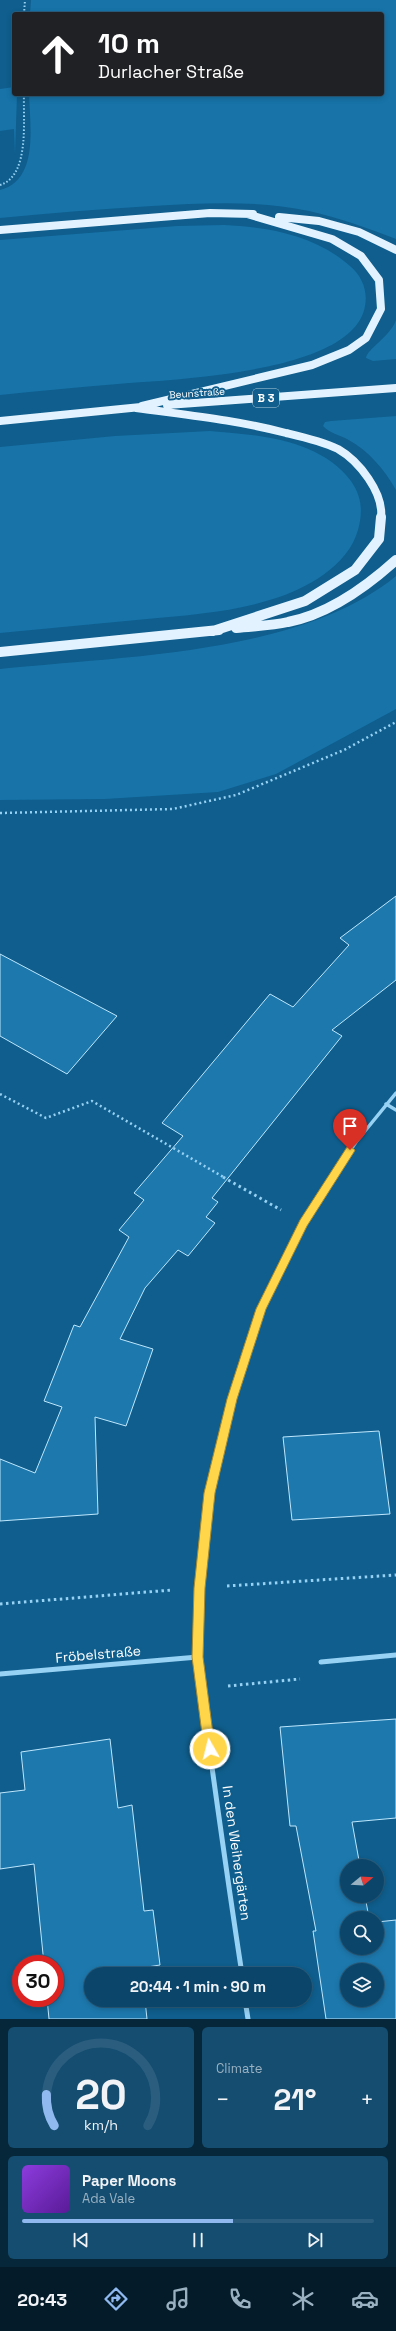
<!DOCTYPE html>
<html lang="en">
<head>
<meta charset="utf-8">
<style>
	:root { --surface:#0b466a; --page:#144d70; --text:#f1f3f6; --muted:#9ab1c1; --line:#2b5e7e; --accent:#90b9f0 }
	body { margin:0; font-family:"Space Grotesk",sans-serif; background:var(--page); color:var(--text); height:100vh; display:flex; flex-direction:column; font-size:15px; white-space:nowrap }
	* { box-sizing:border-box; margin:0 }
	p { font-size:13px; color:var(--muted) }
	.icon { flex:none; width:22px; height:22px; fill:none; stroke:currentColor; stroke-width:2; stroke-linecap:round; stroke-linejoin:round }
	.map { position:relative; height:2019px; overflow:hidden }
	.panel { display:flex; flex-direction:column; gap:8px; padding:8px; background:#06263a; flex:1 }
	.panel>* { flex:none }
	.hud { position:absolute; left:12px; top:12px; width:372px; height:84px; border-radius:4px; box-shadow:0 2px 6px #0003,0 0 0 1px var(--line); background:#202124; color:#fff; overflow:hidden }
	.needle { width:26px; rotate:72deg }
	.controls { position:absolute; left:340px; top:1859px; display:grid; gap:8px }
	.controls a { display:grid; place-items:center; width:44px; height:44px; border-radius:50%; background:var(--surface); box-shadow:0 2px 6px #0003,0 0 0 1px var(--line); font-size:20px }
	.speed { position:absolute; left:12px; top:1955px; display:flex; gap:8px; font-size:20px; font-weight:700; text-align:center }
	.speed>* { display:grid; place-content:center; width:52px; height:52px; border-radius:50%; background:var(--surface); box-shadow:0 2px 6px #0003,0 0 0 1px var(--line); line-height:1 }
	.speed .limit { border:6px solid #d22; background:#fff; color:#111 }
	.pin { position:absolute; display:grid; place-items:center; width:34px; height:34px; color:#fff; margin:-41px -17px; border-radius:50% 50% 50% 0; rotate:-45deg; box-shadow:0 0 4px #0007 }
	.pin .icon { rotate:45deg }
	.me { position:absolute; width:44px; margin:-22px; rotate:352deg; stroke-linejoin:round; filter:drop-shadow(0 0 3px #0008) }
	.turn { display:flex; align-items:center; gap:14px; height:84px; padding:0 20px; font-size:18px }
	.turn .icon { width:52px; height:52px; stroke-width:2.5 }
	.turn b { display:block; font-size:28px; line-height:34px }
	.big { font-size:30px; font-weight:700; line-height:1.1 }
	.panel .card { flex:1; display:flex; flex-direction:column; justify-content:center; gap:6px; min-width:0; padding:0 14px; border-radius:6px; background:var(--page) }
	.panel .dial { align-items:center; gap:0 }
	.dial svg { height:104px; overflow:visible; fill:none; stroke:var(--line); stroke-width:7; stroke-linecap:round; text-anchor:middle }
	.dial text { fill:var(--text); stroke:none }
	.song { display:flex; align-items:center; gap:12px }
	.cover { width:48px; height:48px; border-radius:6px; background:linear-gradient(135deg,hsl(270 70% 55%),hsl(270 70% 35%)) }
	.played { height:4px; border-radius:2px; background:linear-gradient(90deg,var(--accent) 60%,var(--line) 60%) }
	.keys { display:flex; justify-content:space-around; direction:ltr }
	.heat { display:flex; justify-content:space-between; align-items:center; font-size:22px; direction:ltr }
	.panel .tiles { flex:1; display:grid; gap:8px; grid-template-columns:1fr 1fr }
	.card:last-child { grid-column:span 2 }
	.trip { position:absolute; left:84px; top:1967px; width:228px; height:40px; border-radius:20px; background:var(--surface); box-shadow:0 2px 6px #0003,0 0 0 1px var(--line); font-weight:700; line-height:40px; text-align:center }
	.dock { display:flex; height:64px; justify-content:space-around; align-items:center; background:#041c2a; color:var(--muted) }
	.dock .icon { width:28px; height:28px }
	.dock .active { color:var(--accent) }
	.dock b { font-size:18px; color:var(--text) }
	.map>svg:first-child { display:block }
</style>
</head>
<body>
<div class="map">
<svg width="396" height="2019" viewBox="0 0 396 2019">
	<rect width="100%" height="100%" fill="#0f5e8d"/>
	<!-- green -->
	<path fill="#1773a8" d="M 31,0 L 396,0 L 396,239 C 368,228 339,218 309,211 C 257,200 205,203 152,206 C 101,209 51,213 0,218 L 0,190 C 39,180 30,126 29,94 L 382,94 L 382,14 L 30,14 Z
		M 14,87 L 14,94 L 17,94 L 15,155 L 14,129 L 0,131 L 0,89 Z
		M 224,225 C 269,227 315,235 350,266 C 362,276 368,291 365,306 C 354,374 172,379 118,384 C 78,387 39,391 0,395 L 0,240 L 177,226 Z
		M 396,320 L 396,359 L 373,361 L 366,358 C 367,349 390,337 396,320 Z
		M 396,416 L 396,490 C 384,469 369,451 347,439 C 339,435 330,433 323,426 L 325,422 L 331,421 Z
		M 210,431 C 259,435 319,439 351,481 C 362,497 363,512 358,530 C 348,566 306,589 273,599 C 233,612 189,615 147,619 C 98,624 49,628 0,633 L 0,447 L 115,436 Z
		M 396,576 L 396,709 L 276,774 L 218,792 L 105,799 L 0,800 L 0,669 C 120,656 300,655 396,576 Z"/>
	<!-- building -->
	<path fill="#1d78ad" stroke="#bee7fd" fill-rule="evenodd" d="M 396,896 L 396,980 L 332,1030 L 342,1036 L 212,1198 L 218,1202 L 206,1217 L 215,1223 L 188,1256 L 178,1250 L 145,1288 L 120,1339 L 153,1349 L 126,1426 L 95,1417 L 98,1514 L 0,1521 L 0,1459 L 35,1473 L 62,1407 L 44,1401 L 74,1325 L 80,1327 L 129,1237 L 119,1230 L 144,1200 L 134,1193 L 183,1136 L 162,1123 L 270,994 L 293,1007 L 349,945 L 340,938 Z
		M 0,954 L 117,1016 L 67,1074 L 0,1036 Z
		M 379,1431 L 390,1514 L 292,1520 L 283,1437 Z
		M 396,1719 L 396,1818 L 352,1822 L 360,1866 L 347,1866 L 347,1896 L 365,1896 L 369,1918 L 347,1918 L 347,1948 L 377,1948 L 377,1922 L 396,1920 L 396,2019 L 326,2019 L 313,1931 L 316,1931 L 296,1826 L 290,1826 L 280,1727 ZM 347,1970 L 377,1970 L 377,2000 L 347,2000 Z
		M 110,1739 L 118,1808 L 132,1805 L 144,1911 L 153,1910 L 160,1965 L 141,1968 L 142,1974 L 91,1974 L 91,2000 L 145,2000 L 147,2019 L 49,2019 L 47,1998 L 55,1998 L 55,1964 L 44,1964 L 34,1864 L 0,1869 L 0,1793 L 25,1790 L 21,1752 Z"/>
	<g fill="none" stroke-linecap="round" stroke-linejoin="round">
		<!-- path-far2 -->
		<path stroke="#97d1f3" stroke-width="2" stroke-dasharray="1.5 2" stroke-linecap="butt" d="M 24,14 L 25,0
			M 0,185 C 30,176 23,120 24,94"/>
		<!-- path-far1 -->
		<path stroke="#97d1f3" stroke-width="2.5" stroke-dasharray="2 3" stroke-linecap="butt" d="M 0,813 L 173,809 L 236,795 L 344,750 L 396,722
			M 0,1094 L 46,1118 L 92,1101 L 225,1178"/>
		<!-- path -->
		<path stroke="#97d1f3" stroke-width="3" stroke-dasharray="2.5 3.5" stroke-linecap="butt" d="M 223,1177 L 281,1210
			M 227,1586 L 396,1575
			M 0,1604 L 172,1590
			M 228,1686 L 300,1679"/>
		<!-- street-far1 -->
		<path stroke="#97d1f3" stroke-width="3.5" d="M 386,1104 L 396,1110
			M 332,1178 L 356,1142 L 396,1093"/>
		<!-- street -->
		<path stroke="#97d1f3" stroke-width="5" d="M 321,1662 L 396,1655
			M 0,1674 L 198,1657
			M 242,1974 C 231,1903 221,1832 211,1760 C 206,1726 200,1692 198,1657 C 196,1613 201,1569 207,1525 C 224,1402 263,1280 333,1177
			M 245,2000 L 248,2019"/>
		<!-- primary-far1 -->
		<path stroke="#e2f3ff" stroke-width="8" d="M 279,217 L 319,221 L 359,232 L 396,250
			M 0,230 L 210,213 L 253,214
			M 167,405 L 396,388
			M 142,406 L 312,365 L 349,350 L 366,338 L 381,309 L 379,280 L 361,256 L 332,239 L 247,214
			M 136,408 C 186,415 237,420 286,433 C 303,437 321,441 338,449 C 359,461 384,493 381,518
			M 0,421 L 141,407"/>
		<!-- primary -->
		<path stroke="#e2f3ff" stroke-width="10" d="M 236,628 C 253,626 271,626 288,622 C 329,614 365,588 396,560
			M 213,631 L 305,601 L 355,570 L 379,539 L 381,517
			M 0,652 L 219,630"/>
	</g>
	<!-- route -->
	<path fill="#ffd54a" stroke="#a68a30" d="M 350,1146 L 355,1150 L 354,1152 L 307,1226 L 266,1309 L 237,1399 L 215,1493 L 205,1588 L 203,1657 L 215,1749 L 214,1753 L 210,1754 L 206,1753 L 204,1749 L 192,1657 L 194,1588 L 204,1493 L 227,1399 L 256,1309 L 300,1220 L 347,1147 Z"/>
	<g text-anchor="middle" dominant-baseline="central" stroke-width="4" stroke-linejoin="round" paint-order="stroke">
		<!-- far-street labels -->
		<g font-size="10" fill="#fff" stroke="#0f5e8d">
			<text transform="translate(197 393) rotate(-4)">Beunstraße</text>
		</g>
		<!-- shield labels -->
		<rect fill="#0f5e8d" stroke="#b7cfdd" stroke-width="1" x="253" y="389" width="26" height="18" rx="3"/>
		<g font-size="11" font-weight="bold" fill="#fff">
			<text x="266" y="398">B 3</text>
		</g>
		<!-- near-street labels -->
		<g font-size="14" fill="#fff" stroke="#0f5e8d">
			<text transform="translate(98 1654) rotate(-5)">Fröbelstraße</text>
			<text transform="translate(237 1853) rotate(82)">In den Weihergärten</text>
		</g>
	</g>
</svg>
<div class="controls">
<a><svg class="needle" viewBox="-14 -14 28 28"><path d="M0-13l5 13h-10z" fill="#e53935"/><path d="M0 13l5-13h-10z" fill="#9ab1c1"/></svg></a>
<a><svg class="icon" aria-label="search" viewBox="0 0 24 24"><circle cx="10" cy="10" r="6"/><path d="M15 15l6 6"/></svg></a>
<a><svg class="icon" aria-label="layers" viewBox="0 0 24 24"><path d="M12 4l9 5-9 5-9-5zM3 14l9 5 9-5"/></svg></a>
</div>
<div class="speed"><div class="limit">30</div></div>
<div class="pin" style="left:350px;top:1150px;background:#d93025"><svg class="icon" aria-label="arrive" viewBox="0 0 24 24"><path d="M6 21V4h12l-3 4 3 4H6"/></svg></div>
<svg class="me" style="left:210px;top:1749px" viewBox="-20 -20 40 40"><circle r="17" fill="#ffd54a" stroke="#fff" stroke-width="3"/><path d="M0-11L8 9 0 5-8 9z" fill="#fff"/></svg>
<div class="trip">20:44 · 1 min · 90 m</div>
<div class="hud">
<div class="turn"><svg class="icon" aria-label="ahead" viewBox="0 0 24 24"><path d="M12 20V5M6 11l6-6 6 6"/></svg><div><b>10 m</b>Durlacher Straße</div></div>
</div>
</div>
<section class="panel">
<div class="tiles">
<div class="card dial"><svg viewBox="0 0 100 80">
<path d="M14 69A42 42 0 1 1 86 69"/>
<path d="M14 69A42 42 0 0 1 8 45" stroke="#90b9f0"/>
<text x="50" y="56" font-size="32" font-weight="700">20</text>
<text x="50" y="72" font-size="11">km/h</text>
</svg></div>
<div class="card"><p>Climate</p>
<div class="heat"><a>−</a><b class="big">21°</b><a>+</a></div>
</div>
<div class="card">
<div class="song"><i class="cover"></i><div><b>Paper Moons</b><p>Ada Vale</p></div></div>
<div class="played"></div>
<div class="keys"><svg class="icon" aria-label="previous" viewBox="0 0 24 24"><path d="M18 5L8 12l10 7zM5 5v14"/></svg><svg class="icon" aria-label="pause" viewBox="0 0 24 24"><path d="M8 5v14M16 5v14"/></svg><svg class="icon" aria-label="next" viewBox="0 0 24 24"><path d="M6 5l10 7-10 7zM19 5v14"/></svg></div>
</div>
</div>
</section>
<nav class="dock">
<b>20:43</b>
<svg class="icon active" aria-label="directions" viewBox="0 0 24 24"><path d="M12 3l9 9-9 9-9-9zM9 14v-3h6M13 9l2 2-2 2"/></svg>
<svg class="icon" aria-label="music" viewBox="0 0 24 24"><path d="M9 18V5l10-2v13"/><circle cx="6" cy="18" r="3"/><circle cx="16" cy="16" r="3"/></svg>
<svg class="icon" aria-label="phone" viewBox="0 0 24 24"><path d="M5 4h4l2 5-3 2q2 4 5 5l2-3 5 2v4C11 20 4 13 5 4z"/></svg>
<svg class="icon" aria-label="climate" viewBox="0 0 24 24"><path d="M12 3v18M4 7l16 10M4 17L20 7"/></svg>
<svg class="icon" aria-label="car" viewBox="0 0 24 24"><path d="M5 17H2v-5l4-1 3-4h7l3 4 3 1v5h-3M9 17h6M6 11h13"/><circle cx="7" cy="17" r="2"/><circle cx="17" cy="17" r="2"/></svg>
</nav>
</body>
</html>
